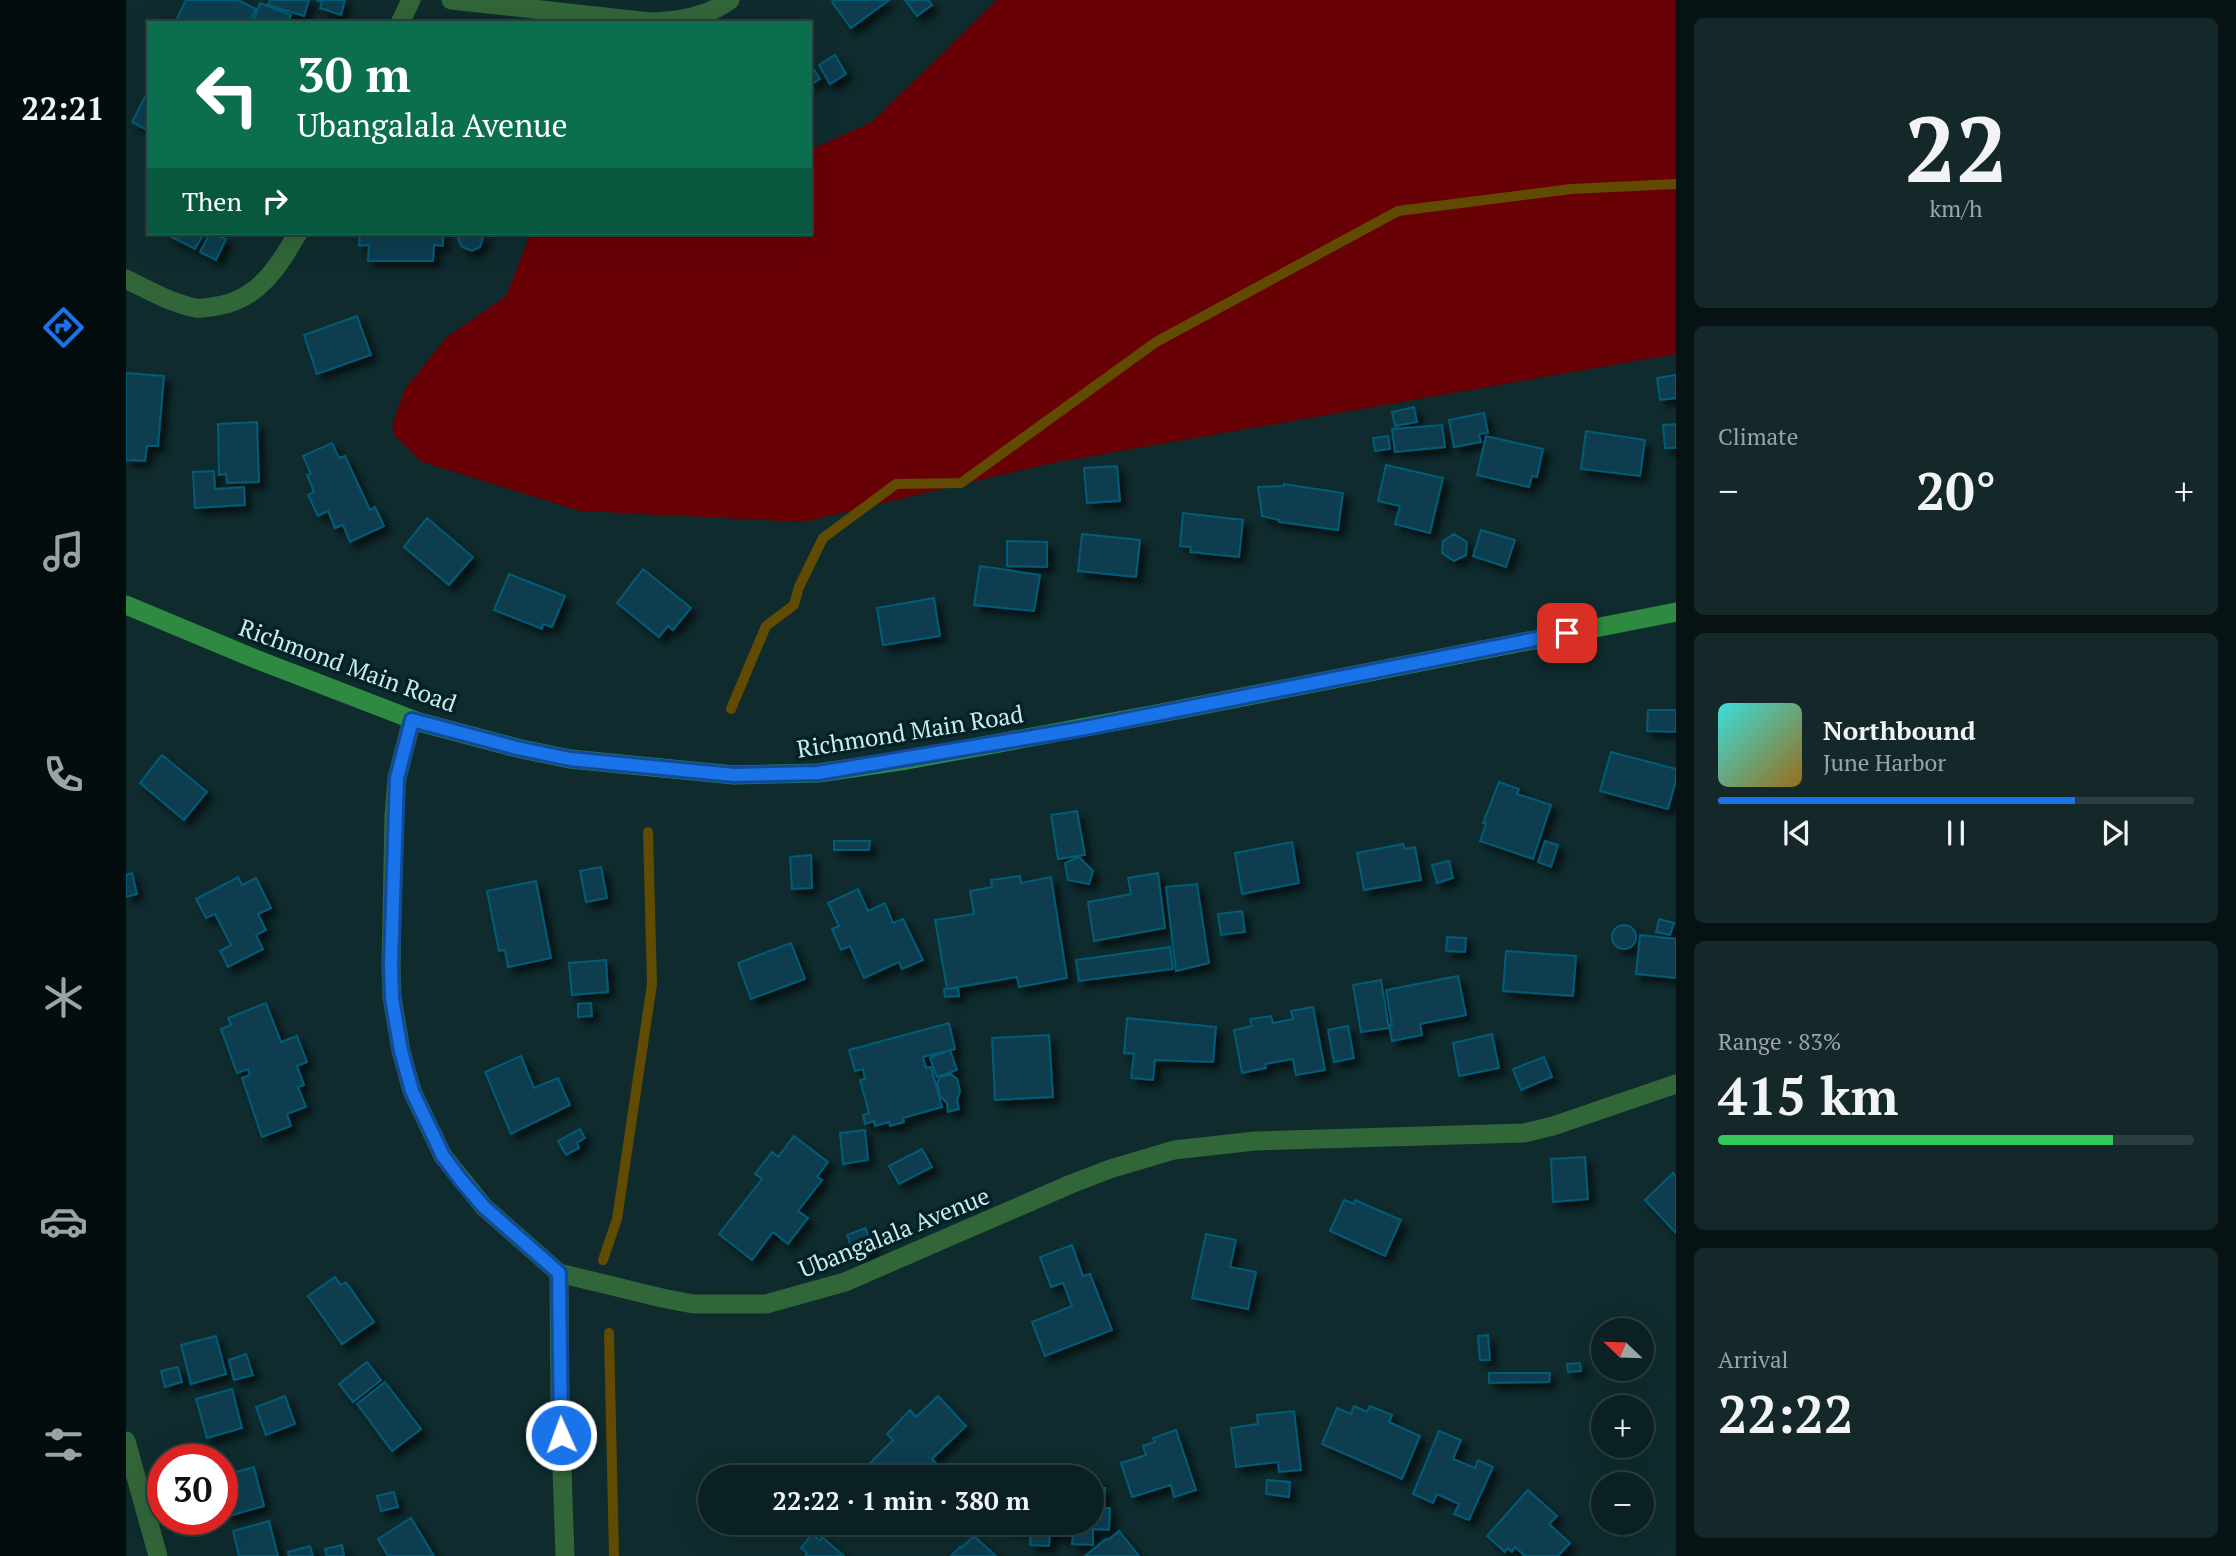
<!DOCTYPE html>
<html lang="en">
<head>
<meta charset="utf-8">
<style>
	:root { --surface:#0b2022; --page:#14282a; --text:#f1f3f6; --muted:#9aa3a5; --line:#2b3e40; --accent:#1a73e8 }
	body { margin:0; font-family:"PT Serif",serif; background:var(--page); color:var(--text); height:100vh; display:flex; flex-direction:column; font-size:26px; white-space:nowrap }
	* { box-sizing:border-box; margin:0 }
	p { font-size:23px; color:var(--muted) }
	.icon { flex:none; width:38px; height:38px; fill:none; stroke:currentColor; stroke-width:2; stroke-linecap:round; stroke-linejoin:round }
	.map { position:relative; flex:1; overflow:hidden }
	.sheet { display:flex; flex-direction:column; gap:18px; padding:18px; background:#061213; width:560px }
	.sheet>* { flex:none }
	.top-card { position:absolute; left:21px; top:21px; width:665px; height:214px; border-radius:0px; box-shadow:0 7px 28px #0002,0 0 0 2px var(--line); background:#0b6e4f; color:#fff; overflow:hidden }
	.needle { width:46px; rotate:293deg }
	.tools { position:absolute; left:1465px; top:1318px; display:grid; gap:14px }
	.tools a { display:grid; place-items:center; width:63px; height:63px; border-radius:50%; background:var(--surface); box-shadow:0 7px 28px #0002,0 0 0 2px var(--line); font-size:35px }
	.speed { position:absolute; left:21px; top:1444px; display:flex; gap:14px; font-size:35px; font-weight:700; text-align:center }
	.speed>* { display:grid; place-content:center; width:91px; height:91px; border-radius:50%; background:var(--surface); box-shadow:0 7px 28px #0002,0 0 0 2px var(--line); line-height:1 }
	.speed .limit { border:10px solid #d22; background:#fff; color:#111 }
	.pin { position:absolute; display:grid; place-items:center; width:60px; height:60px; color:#fff; margin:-30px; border-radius:14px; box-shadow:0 4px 10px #0006 }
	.me { position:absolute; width:77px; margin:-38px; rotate:358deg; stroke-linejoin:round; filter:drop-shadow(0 0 5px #0008) }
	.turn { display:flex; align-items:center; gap:24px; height:147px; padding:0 35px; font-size:32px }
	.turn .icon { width:91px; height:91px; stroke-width:2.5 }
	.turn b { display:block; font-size:49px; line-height:60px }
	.then { display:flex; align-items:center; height:66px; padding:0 35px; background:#0003; gap:14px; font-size:26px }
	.big { font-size:52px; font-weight:700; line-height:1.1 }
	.sheet .card { flex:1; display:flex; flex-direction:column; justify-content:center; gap:10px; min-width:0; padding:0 24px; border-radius:10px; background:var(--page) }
	.sheet .dial { align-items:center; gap:0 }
	.dial b { font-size:91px; line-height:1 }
	.song { display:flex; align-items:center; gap:21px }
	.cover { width:84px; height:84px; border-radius:10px; background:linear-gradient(135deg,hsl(180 70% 55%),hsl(40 70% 35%)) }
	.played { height:7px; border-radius:4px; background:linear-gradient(90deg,var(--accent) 75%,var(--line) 75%) }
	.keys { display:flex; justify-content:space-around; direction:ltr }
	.heat { display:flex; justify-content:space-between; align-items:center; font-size:38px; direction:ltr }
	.charge { height:10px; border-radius:5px; background:linear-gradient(90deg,#34c759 83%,var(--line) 0) }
	.trip { position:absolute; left:572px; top:1465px; width:406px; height:70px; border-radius:35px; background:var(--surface); box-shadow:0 7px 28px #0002,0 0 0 2px var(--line); font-weight:700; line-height:70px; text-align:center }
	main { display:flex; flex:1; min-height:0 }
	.tab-bar { display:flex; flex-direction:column; width:126px; justify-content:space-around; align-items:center; background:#040d0e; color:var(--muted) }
	.tab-bar .icon { width:49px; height:49px }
	.tab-bar .active { color:var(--accent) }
	.tab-bar b { font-size:32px; color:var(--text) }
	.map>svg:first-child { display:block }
</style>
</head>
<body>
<main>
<nav class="tab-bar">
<b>22:21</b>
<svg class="icon active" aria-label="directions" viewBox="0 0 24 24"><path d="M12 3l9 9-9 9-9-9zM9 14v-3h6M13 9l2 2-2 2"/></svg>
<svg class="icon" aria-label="music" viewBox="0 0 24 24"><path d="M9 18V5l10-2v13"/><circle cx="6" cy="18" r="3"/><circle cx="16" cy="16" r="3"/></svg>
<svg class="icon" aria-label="phone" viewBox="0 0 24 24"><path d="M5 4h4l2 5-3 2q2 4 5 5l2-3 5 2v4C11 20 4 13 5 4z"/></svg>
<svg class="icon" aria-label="climate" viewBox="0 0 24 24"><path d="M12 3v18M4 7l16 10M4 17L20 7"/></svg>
<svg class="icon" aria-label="car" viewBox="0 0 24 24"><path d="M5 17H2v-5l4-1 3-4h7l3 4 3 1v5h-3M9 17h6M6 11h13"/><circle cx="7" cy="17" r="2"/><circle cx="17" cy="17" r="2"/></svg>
<svg class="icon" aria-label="filters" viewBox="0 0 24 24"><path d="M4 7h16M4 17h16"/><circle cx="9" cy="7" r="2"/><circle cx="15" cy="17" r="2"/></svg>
</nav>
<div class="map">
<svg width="1550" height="1556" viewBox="0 0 1550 1556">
	<defs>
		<filter id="shadow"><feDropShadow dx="6" dy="6" stdDeviation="3.5" flood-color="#0009"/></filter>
	</defs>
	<rect width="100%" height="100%" fill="#0f2b2e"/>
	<!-- green -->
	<path fill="#680106" d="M 871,0 L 1550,0 L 1550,354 L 926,463 L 677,522 L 454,511 L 296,462 L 269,436 L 266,425 L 279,389 L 321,337 L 380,296 L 405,233 L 684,233 L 684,150 L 746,122 Z"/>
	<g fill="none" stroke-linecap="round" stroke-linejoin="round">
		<!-- stream -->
		<path stroke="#614a01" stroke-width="10" d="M 605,709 L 640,626 L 668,605 L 673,587 L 697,538 L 770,484 L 835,483 L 1030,342 L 1272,211 L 1445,189 L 1550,184
			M 477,1260 L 491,1219 L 526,984 L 522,832
			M 483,1333 L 488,1556"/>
	</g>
	<!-- building -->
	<path fill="#0f3e4f" stroke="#045b77" stroke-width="2" filter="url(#shadow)" d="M 60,0 L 112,0 L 130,9 L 123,23 L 49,23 Z
		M 144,0 L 183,0 L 178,16 L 142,5 Z
		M 190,0 L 219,0 L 215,15 L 194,8 L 196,2 Z
		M 708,0 L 763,0 L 725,28 L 706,2 Z
		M 779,0 L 802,0 L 806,5 L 791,16 Z
		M 134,3 L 165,15 L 162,23 L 138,23 L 128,19 Z
		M 709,55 L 720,74 L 704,84 L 693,65 Z
		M 684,63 L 694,79 L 684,85 Z
		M 23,89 L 23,131 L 6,122 Z
		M 38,233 L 78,233 L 69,249 Z
		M 84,233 L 100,239 L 90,260 L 74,252 Z
		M 234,233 L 317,233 L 317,246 L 308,245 L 307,261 L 242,261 L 243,245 L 233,246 Z
		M 335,233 L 355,233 L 357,238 L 354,247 L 346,251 L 336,247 L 332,239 Z
		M 231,316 L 245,355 L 191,374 L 178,335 Z
		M 0,373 L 38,376 L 32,446 L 21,446 L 19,461 L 0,460 Z
		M 1550,375 L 1550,398 L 1534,400 L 1531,378 Z
		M 1288,407 L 1291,422 L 1269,426 L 1266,412 Z
		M 1358,413 L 1362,433 L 1353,434 L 1355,442 L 1328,447 L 1323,420 Z
		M 131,422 L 133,482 L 101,483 L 100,474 L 93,475 L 92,424 Z
		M 1550,424 L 1550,448 L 1539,448 L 1537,425 Z
		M 1316,425 L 1319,447 L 1269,452 L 1266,429 Z
		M 1460,431 L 1519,440 L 1514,476 L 1455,469 Z
		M 1262,436 L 1264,449 L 1249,451 L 1247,438 Z
		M 1360,436 L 1417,449 L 1411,477 L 1406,476 L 1403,487 L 1351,475 Z
		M 206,443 L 213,458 L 219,456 L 244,510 L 249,507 L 258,526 L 224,542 L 217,525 L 209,528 L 202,511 L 192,516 L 182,495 L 188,492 L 181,475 L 185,474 L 177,456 Z
		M 1260,465 L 1317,478 L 1304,533 L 1269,524 L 1274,506 L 1252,501 Z
		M 991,466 L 994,501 L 961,503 L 958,468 Z
		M 88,471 L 89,489 L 118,487 L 119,505 L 69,508 L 67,472 Z
		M 1158,484 L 1217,493 L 1212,530 L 1153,522 L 1153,520 L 1136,516 L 1132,487 L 1158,486 Z
		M 1057,513 L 1117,520 L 1113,557 L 1064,552 L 1065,547 L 1054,546 Z
		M 301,518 L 347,557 L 323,585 L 278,547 Z
		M 1355,530 L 1389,540 L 1380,567 L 1347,556 Z
		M 956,534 L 1014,540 L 1010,577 L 952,571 Z
		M 1328,534 L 1341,542 L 1340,555 L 1328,561 L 1316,553 L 1317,541 Z
		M 881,541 L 921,542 L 921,567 L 881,566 Z
		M 854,566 L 914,575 L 908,611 L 848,605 Z
		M 517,569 L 565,608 L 547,630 L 542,626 L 533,637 L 491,603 Z
		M 383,574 L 439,596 L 426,627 L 417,624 L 416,629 L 368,610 Z
		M 808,598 L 814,636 L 757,645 L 751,608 Z
		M 1522,710 L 1550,710 L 1550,732 L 1521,731 Z
		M 1485,752 L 1550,769 L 1550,780 L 1542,809 L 1474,791 Z
		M 36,755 L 81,792 L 58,820 L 14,783 Z
		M 1373,782 L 1393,789 L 1391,794 L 1425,805 L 1407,859 L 1354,841 L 1360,824 L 1357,823 Z
		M 951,811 L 959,855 L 932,859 L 925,815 Z
		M 708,841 L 744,841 L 743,850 L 708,850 Z
		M 1419,841 L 1432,845 L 1425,867 L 1412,862 Z
		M 1166,842 L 1173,883 L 1116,894 L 1109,853 Z
		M 1277,844 L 1279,849 L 1289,847 L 1295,880 L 1238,890 L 1231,853 Z
		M 685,855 L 686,888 L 666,889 L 664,857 Z
		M 953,857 L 967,871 L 963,884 L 942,880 L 939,863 Z
		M 1323,861 L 1327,878 L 1311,883 L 1306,865 Z
		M 475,867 L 481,898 L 460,902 L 454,871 Z
		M 6,873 L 11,894 L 0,897 L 0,875 Z
		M 1032,873 L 1039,928 L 968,941 L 962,902 L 1005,894 L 1002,878 Z
		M 894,876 L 895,883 L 925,877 L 941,978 L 893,987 L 891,977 L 821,989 L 809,920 L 848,914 L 844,891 L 866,887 L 865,880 Z
		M 112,877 L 116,885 L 130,878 L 145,908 L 132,914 L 140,930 L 130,935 L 137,949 L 102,967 L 94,951 L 105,945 L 89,914 L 80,918 L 70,899 Z
		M 410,881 L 425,958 L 382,967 L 379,950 L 373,951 L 361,891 Z
		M 1071,884 L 1083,963 L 1050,971 L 1040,887 Z
		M 732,889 L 742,911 L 759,903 L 767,923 L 777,919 L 797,960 L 776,969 L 773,962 L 738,978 L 724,946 L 715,950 L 706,929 L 713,926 L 702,903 Z
		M 1116,911 L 1119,932 L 1095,935 L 1092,914 Z
		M 1533,919 L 1548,923 L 1544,935 L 1530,932 Z
		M1486 937a12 12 0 1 1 24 0a12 12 0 1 1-24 0Z
		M 1514,935 L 1550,939 L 1550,978 L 1510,974 Z
		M 1321,937 L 1340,938 L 1339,952 L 1320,951 Z
		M 665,943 L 679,979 L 625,999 L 612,963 Z
		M 1044,947 L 1047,969 L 953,981 L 950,960 Z
		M 1380,951 L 1450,956 L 1447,996 L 1377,991 Z
		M 480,960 L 482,992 L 446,995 L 443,963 Z
		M 1332,976 L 1340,1015 L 1294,1024 L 1296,1035 L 1266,1041 L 1263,1025 L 1266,1025 L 1260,990 Z
		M 1255,980 L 1263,1028 L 1235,1032 L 1227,985 Z
		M 832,988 L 833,996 L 819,997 L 818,989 Z
		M 140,1003 L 155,1042 L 171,1036 L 181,1062 L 171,1066 L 178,1085 L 172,1087 L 180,1107 L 161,1114 L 165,1126 L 136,1137 L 116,1078 L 124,1075 L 122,1069 L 111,1073 L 95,1029 L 105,1025 L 102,1018 Z
		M 465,1003 L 466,1016 L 452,1017 L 452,1004 Z
		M 1187,1007 L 1199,1070 L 1170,1075 L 1167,1059 L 1139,1064 L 1140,1068 L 1116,1073 L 1108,1030 L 1126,1026 L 1124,1019 L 1145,1016 L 1147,1023 L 1167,1019 L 1165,1011 Z
		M 1001,1018 L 1090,1027 L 1087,1062 L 1029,1060 L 1027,1080 L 1005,1078 L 1008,1054 L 998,1053 Z
		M 823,1023 L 829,1049 L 797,1057 L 800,1068 L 805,1067 L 816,1107 L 777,1118 L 778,1122 L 764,1126 L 763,1122 L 749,1126 L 748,1121 L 739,1124 L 737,1115 L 743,1113 L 734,1080 L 739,1079 L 737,1069 L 729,1071 L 723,1050 Z
		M 1222,1026 L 1228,1058 L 1208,1062 L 1202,1030 Z
		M 1366,1034 L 1373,1068 L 1333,1076 L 1327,1043 Z
		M 923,1035 L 927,1097 L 869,1100 L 866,1038 Z
		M 824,1050 L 831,1070 L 811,1077 L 804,1058 Z
		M 395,1056 L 408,1088 L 432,1078 L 444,1105 L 385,1134 L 359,1072 Z
		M 1418,1057 L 1426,1077 L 1395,1090 L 1387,1069 Z
		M 825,1074 L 831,1079 L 834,1091 L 831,1100 L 833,1109 L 822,1112 L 821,1103 L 814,1096 L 811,1083 L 814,1077 Z
		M 454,1129 L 459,1138 L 451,1143 L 453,1148 L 440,1155 L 432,1141 Z
		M 739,1130 L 742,1160 L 717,1164 L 714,1133 Z
		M 668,1136 L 702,1162 L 691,1177 L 696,1180 L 672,1211 L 682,1218 L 662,1244 L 647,1232 L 626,1260 L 593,1234 L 636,1179 L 629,1174 L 646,1152 L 652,1157 Z
		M 796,1149 L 806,1167 L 773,1184 L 763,1166 Z
		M 1459,1157 L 1462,1199 L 1427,1202 L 1425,1159 Z
		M 1547,1173 L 1550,1177 L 1550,1233 L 1519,1200 Z
		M 1218,1200 L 1228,1204 L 1229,1200 L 1275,1220 L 1259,1256 L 1204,1231 Z
		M 739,1228 L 748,1249 L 729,1257 L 721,1235 Z
		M 1080,1234 L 1110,1240 L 1104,1267 L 1130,1272 L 1122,1309 L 1066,1298 Z
		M 946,1245 L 957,1276 L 964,1274 L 986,1330 L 919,1356 L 906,1322 L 946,1306 L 937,1283 L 925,1287 L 914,1257 Z
		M 209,1277 L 215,1285 L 220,1282 L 248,1322 L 216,1344 L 182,1296 Z
		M 1362,1335 L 1364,1360 L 1354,1360 L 1352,1336 Z
		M 90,1336 L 100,1374 L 65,1384 L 55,1345 Z
		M 120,1354 L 127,1375 L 108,1380 L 103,1360 Z
		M 241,1362 L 255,1380 L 227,1402 L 213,1384 Z
		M 1454,1363 L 1455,1371 L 1442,1372 L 1441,1364 Z
		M 52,1367 L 56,1382 L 39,1387 L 35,1371 Z
		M 1363,1373 L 1424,1373 L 1423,1382 L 1363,1383 Z
		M 259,1382 L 295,1429 L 266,1451 L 231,1404 Z
		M 106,1389 L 116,1428 L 81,1438 L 70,1399 Z
		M 159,1396 L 169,1424 L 140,1435 L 130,1407 Z
		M 812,1396 L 840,1426 L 806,1459 L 824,1477 L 748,1477 L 739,1468 L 767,1440 L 761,1434 L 784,1410 L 790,1417 Z
		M 1228,1406 L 1241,1412 L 1244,1406 L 1266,1415 L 1263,1422 L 1294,1436 L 1276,1479 L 1196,1444 L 1211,1408 L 1225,1414 Z
		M 1168,1411 L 1175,1470 L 1153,1472 L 1152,1462 L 1110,1467 L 1105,1428 L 1132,1424 L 1131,1415 Z
		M 1050,1430 L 1070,1490 L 1048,1497 L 1045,1485 L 1006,1497 L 995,1463 L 1020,1455 L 1017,1446 L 1029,1442 L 1027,1438 Z
		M 1313,1431 L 1335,1440 L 1327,1459 L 1349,1468 L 1352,1460 L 1367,1467 L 1343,1520 L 1328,1514 L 1333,1504 L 1311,1494 L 1307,1503 L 1287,1494 Z
		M 128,1467 L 138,1506 L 103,1516 L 96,1489 L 96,1476 Z
		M 966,1480 L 973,1480 L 973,1488 L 979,1488 L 978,1508 L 984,1508 L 983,1530 L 967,1529 L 967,1545 L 946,1544 L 947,1536 L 924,1535 L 923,1546 L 904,1545 L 905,1530 L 884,1530 L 884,1522 L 966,1522 Z
		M 1141,1480 L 1164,1482 L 1163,1497 L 1140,1494 Z
		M 1402,1490 L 1431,1516 L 1423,1524 L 1444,1543 L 1432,1556 L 1399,1556 L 1389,1547 L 1386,1552 L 1382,1548 L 1379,1552 L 1361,1536 Z
		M 268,1492 L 272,1507 L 255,1511 L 251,1496 Z
		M 285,1518 L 308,1556 L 262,1556 L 252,1539 Z
		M 143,1521 L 152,1556 L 113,1556 L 107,1531 Z
		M 993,1531 L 1013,1556 L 959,1556 L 980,1539 L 982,1540 Z
		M 686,1534 L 694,1541 L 696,1537 L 718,1556 L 679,1556 L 681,1553 L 675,1548 Z
		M 848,1536 L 870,1556 L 825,1556 L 834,1547 L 835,1548 Z
		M 216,1545 L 218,1556 L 201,1556 L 199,1549 Z
		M 184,1546 L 187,1556 L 163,1556 L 162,1552 Z"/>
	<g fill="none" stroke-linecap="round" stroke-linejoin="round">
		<!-- minor -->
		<path stroke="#316639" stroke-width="19" d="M 325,0 L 524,22 C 552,21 581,17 604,0
			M 274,23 L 285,0
			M 0,279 C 22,290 45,303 70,308 C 77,309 84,307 91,306 C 133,299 152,267 172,233
			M 286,720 L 271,778 L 268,817 L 265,966 L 266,997 L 275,1051 L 286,1091 L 317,1156 L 358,1207 L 433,1273 L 536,1298 L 567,1304 L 640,1304 L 719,1282 L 945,1184 L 984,1169 L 1048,1150 L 1129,1141 L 1398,1133 L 1427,1126 L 1550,1084
			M 433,1273 L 434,1411 L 439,1556"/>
		<!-- tertiary -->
		<path stroke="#316639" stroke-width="19" d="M 0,1441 L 32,1556"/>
		<!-- secondary -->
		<path stroke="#2e8a41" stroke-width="19" d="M 0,605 L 127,658 L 293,722 L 391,748 L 444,759 L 608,775 L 692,773 L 781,760 L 1030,714 L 1550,612"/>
	</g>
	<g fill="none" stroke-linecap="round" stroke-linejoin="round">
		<!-- route casing -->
		<g stroke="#114b97" stroke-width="18">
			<path id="route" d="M 435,1435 L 433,1273 L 358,1207 L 335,1180 L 317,1156 L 286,1091 L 275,1051 L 266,998 L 265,965 L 271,778 L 286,720 L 391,748 L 444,759 L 608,775 L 692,773 L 954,729 L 1441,633"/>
		</g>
		<!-- route -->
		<use href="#route" stroke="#1a73e8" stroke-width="12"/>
	</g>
	<g text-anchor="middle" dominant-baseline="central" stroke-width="7" stroke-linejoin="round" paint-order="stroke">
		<!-- street labels -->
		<g font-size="24" fill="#c5edf2" stroke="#052125">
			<text transform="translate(222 665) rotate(20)">Richmond Main Road</text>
			<text transform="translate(784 731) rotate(-9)">Richmond Main Road</text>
			<text transform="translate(768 1232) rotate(-22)">Ubangalala Avenue</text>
		</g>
	</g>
</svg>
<div class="tools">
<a><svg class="needle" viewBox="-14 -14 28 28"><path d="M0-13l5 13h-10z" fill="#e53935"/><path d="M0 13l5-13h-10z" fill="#9aa3a5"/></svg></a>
<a>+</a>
<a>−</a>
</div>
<div class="speed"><div class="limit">30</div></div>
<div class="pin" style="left:1441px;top:633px;background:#d93025"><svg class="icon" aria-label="arrive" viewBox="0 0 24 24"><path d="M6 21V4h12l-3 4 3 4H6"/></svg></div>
<svg class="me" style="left:435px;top:1435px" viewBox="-20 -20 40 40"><circle r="17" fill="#1a73e8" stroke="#fff" stroke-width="3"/><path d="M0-11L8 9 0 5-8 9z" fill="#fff"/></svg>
<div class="trip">22:22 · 1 min · 380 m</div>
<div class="top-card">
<div class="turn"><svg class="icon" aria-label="left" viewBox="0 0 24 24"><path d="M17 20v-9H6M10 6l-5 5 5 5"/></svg><div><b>30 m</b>Ubangalala Avenue</div></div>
<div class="then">Then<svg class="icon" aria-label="right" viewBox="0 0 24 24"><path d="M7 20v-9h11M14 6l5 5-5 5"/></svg></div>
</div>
</div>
<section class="sheet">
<div class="card dial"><b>22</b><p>km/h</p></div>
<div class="card"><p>Climate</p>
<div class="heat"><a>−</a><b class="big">20°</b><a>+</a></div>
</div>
<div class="card">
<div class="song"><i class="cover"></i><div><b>Northbound</b><p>June Harbor</p></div></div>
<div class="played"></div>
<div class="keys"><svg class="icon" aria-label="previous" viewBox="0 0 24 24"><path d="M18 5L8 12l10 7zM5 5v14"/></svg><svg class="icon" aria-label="pause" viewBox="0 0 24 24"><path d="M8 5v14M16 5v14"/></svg><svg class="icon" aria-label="next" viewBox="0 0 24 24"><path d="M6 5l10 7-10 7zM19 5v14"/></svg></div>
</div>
<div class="card"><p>Range · 83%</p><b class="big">415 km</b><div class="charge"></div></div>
<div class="card"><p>Arrival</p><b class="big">22:22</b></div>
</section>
</main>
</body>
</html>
